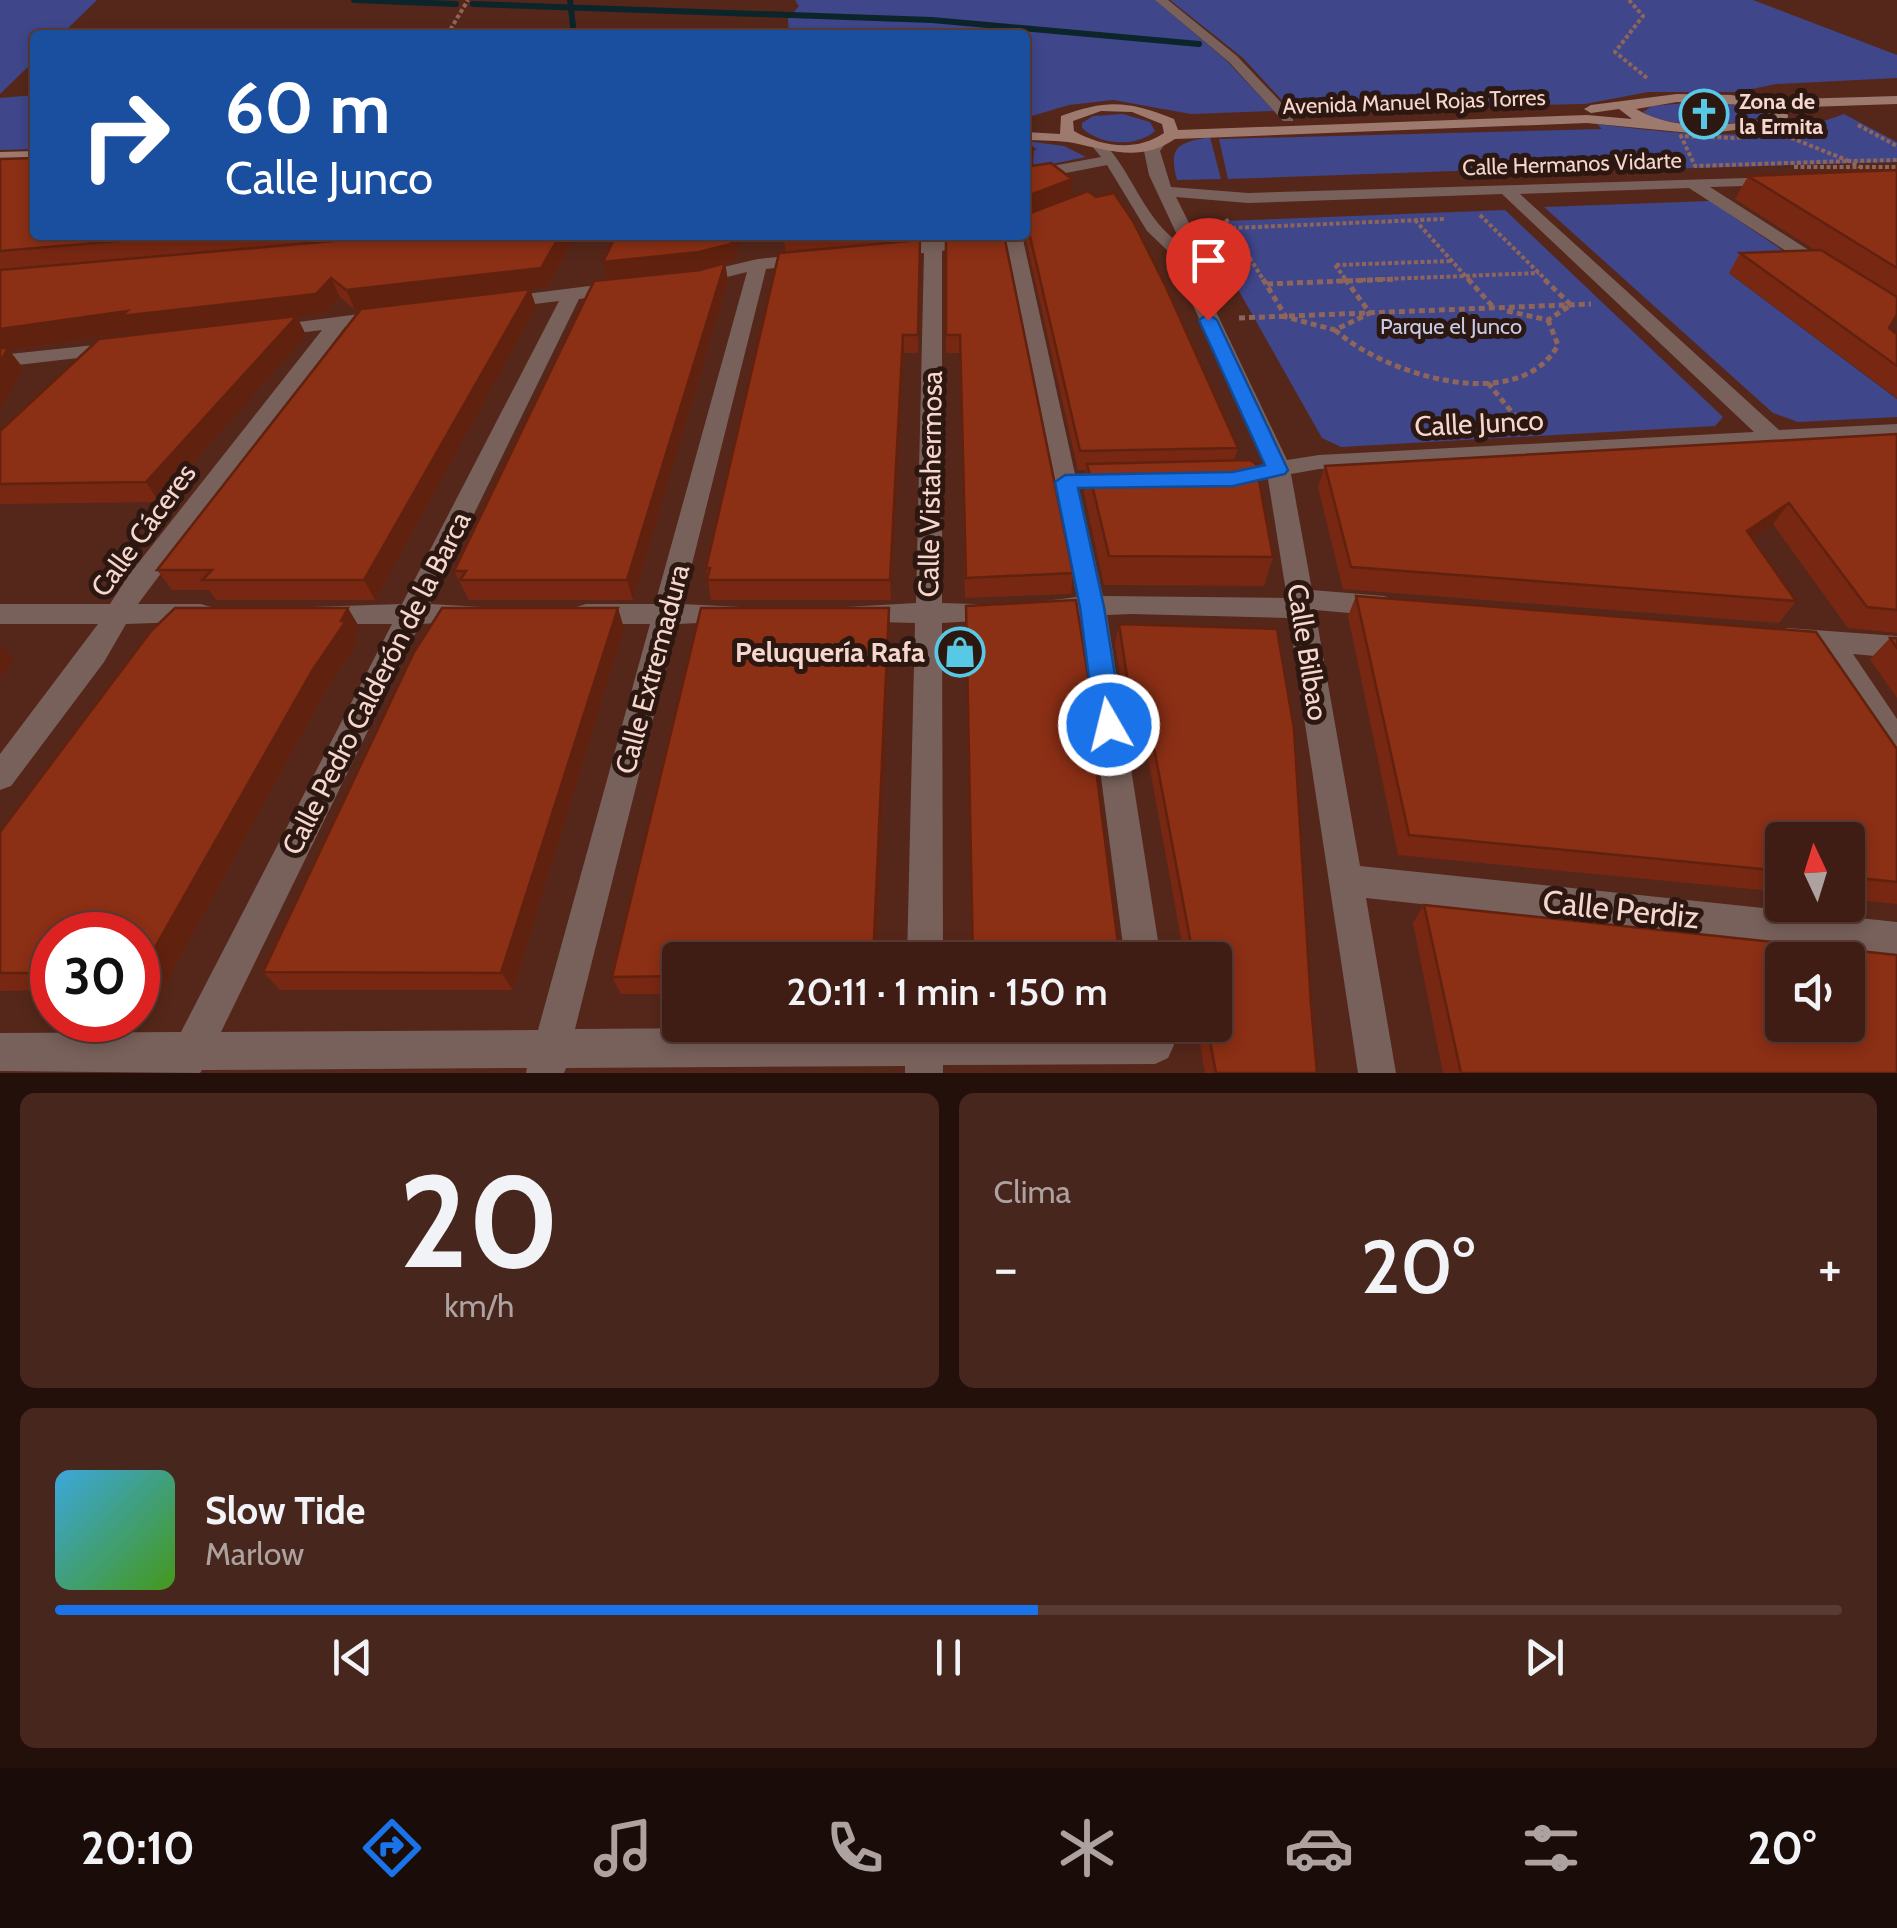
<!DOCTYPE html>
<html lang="es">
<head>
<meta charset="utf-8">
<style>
	:root { --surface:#401d14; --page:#47261d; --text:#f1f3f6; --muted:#aea2a0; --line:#593b34; --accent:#1a73e8 }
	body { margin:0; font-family:Cabin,sans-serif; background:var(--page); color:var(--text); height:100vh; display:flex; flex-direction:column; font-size:38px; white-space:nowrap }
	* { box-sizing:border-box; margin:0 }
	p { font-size:32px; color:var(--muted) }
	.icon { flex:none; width:55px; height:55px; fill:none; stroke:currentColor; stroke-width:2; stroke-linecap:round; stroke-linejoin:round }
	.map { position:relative; height:1073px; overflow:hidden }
	.sheet { display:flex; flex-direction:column; gap:20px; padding:20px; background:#23100b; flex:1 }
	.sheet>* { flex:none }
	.top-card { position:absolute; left:30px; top:30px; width:1000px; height:210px; border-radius:10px; box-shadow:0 5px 15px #0003,0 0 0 2px var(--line); background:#1a4fa0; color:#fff; overflow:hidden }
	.needle { width:65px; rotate:356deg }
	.fabs { position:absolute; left:1765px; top:822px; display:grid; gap:20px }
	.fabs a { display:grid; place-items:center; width:100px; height:100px; border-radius:10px; background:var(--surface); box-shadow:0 5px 15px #0003,0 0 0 2px var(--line); font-size:50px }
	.speed { position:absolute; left:30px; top:912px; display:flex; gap:20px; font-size:50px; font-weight:700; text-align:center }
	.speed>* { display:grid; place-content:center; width:130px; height:130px; border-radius:50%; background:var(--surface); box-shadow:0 5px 15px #0003,0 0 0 2px var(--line); line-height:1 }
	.speed .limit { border:15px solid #d22; background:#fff; color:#111 }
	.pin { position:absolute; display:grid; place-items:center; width:85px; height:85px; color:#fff; margin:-102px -42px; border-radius:50% 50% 50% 0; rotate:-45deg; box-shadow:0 0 10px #0007 }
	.pin .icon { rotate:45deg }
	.me { position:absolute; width:110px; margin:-55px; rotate:352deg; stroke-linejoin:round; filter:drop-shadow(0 0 8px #0008) }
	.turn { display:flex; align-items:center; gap:35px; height:210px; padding:0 30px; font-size:45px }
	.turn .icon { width:130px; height:130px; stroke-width:2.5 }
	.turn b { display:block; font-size:70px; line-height:85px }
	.big { font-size:75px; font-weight:600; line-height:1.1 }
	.sheet .tile { flex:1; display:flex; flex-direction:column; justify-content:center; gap:15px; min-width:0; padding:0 35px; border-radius:15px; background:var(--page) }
	.sheet .dial { align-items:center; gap:0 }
	.dial b { font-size:130px; line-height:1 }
	.song { display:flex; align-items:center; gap:30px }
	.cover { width:120px; height:120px; border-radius:15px; background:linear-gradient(135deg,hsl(200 70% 55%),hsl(100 70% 35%)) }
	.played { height:10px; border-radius:5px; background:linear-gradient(90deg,var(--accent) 55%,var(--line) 55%) }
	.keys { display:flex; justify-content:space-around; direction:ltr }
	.heat { display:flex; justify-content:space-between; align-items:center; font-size:55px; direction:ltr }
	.sheet .tiles { flex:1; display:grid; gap:20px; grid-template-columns:1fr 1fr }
	.tile:last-child { grid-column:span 2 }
	.trip { position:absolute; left:662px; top:942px; width:570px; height:100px; border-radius:10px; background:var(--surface); box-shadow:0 5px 15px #0003,0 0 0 2px var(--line); font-weight:600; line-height:100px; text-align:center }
	.dock { display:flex; height:160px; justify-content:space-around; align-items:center; background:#1a0c08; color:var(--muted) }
	.dock .icon { width:70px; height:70px }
	.dock .on { color:var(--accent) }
	.dock b { font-size:45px; color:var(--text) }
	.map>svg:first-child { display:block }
</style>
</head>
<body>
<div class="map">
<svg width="1897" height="1073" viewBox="0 0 1897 1073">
	<rect width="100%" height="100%" fill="#55271a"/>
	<!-- green -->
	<path fill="#3f468a" d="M 0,0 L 97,0 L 61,35 L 35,35 L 35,60 L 0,94 Z
		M 795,0 L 1155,0 L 1226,60 L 1274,111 L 1191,114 L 1113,100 L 1069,105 L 1025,118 L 1025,35 L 789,35 L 788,19 L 799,6 Z
		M 1170,0 L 1753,0 L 1897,55 L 1897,78 L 1776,84 L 1738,92 L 1648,92 L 1585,104 L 1291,110 L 1243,58 Z
		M 35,95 L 35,149 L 0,150 L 0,98 Z
		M 1697,102 L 1746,106 L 1765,114 C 1741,129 1667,128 1643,112 L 1652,106 Z
		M 1123,114 L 1150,122 L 1155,131 C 1136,148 1100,145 1082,128 L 1082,123 L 1093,116 Z
		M 1844,114 L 1897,142 L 1897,162 L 1663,169 L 1656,164 L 1228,179 L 1219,139 L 1602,129 L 1597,124 C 1681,134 1763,145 1844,114 Z
		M 1210,137 L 1221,179 L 1177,180 C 1168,146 1178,143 1210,137 Z
		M 1034,142 L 1064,146 L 1086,157 L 1037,167 L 1025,156 L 1025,143 Z
		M 1710,201 L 1810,269 L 1730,274 L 1897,399 L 1897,417 L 1798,422 L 1773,413 L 1544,207 Z
		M 1505,210 L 1723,417 L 1715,426 L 1341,447 L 1322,438 L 1200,222 Z"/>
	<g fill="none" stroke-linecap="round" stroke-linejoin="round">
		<!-- stream -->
		<path stroke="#0c252b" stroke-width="6" d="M 354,0 L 456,4
			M 570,0 L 574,35
			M 473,4 L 932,20 L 1199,44"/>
		<!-- path-far1 -->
		<path stroke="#8e655a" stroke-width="4" stroke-dasharray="4 2.5" stroke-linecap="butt" d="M 1629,0 L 1643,16 L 1615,52 L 1647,78
			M 447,35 L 468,0
			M 1858,125 L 1897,146
			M 1779,133 L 1849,161 L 1695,166 L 1681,136 L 1734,138 Z
			M 1794,167 L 1897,167
			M 1862,168 L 1849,161 L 1897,160
			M 1480,215 L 1547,281
			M 1226,219 L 1264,281
			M 1415,220 L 1470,281
			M 1232,228 L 1444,219
			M 1335,265 L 1347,281
			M 1336,265 L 1451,261
			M 1336,281 L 1539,273"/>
		<!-- path -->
		<path stroke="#8e655a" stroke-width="5" stroke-dasharray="6 4" stroke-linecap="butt" d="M 1263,279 L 1286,317 L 1335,330 L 1370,313 L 1345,279
			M 1468,279 L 1494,308
			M 1267,284 L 1397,279
			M 1507,311 L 1548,320 L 1571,305 L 1544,279
			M 1239,318 L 1591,304
			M 1335,330 C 1384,374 1518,417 1558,345 L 1548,320
			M 1488,383 L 1524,427"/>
		<!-- minor -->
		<path fill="#79615b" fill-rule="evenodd" d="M 1155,0 L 1168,0 L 1237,56 L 1293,115 L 1293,121 L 1283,121 L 1229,62 Z
			M 1158,140 L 1165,144 L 1160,151 L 1171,187 L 1248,193 L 1783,177 L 1783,183 L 1777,185 L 1710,187 L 1829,263 L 1829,271 L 1817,271 L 1689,188 L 1520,194 L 1779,430 L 1897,424 L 1897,438 L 1319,469 L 1291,474 L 1312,590 L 1384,596 L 1393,599 L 1397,606 L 1393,613 L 1384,616 L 1315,610 L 1360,866 L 1897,922 L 1897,956 L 1366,898 L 1396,1073 L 1358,1073 L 1289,618 L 1131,614 L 1107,615 L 1161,960 L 1125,960 L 1080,617 L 1037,616 L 1033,609 L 1037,602 L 1077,597 L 1004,235 L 1022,235 L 1075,474 L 1115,473 L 1127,481 L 1115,489 L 1079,489 L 1103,596 L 1287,598 L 1268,479 L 1225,487 L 1213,479 L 1217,474 L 1265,464 L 1169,252 L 1147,231 L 1107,165 L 1025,181 L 1025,171 L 1101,157 L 1092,146 L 1104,143 C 1131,171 1143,215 1175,240 L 1178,237 L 1149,175 L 1144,151 ZM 1502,194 L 1754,432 L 1319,455 L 1287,460 L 1186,249 L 1196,237 L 1176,197 L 1248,203 Z
			M 973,235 L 1001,235 L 942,251 L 942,603 L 1006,605 L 1009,612 L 1006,619 L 942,623 L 943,960 L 907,960 L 915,623 L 846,621 L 843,614 L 846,607 L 916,603 L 924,253 L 888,255 L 879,250 L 888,245 Z
			M 808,254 L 817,259 L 814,263 L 766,269 L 682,604 L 741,607 L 744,614 L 741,621 L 677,624 L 575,1029 L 1171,1025 L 1174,1045 L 1168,1058 L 1155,1064 L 943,1065 L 943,1073 L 905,1073 L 905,1066 L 566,1068 L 564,1073 L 526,1073 L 527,1068 L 202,1070 L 200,1073 L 0,1071 L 0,1033 L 181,1032 L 392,624 L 321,624 L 311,621 L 308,614 L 311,607 L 402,604 L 559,301 L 502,308 L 493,302 L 495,298 L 621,282 L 628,284 L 628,292 L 579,299 L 430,604 L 481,607 L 484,614 L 481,621 L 420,624 L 221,1032 L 538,1030 L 650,624 L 586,624 L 576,621 L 573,614 L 576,607 L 586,604 L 655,604 L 747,272 L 695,285 L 686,279 L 689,275 L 758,259 Z
			M 382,311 L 392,317 L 389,321 L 345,327 L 138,604 L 201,604 L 211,607 L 214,614 L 211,621 L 126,624 L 104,662 L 11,786 L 0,790 L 0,754 L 98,624 L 0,624 L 0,604 L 110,604 L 128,576 L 322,330 L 268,337 L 258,331 L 261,327 Z
			M 114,343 L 121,345 L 121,353 L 0,367 L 0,355 Z
			M 1787,628 L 1897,636 L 1897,658 L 1853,654 L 1897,719 L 1897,757 L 1886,753 L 1821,651 L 1777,645 L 1773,638 L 1777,631 Z"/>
		<!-- secondary -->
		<path fill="#9e796e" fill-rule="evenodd" d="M 1677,94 L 1731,95 L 1760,100 L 1897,96 L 1897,104 L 1778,108 L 1788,115 L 1787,124 L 1701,134 L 1587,123 L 1175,139 C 1141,162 1111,151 1074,143 C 1058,140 1041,141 1025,140 L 1025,132 L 1060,134 L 1061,116 C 1108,99 1128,101 1174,119 L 1178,130 L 1587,115 L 1632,119 L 1619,109 L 1591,113 L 1584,109 L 1591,105 ZM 1677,102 L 1744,105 L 1774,118 C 1729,125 1678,133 1636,109 ZM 1101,111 L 1132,112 L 1162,124 L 1164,133 C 1136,152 1102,147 1074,131 L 1073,121 Z
			M 35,151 L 35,161 L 0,162 L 0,152 Z"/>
	</g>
	<!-- wall -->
	<path fill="#782812" d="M 0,159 L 35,235 L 576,235 L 547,287 L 530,289 L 536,307 L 375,600 L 216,600 L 209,590 L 172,590 L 157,570 L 360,309 L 355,310 L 340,297 L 325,313 L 297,317 L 306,335 L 159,502 L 0,504 L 0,431 L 133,335 L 131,332 L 9,350 L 23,368 L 0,411 Z
		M 1897,170 L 1897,315 L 1889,328 L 1897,334 L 1897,398 L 1729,273 L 1740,253 L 1815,250 L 1735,199 L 1748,176 Z
		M 1025,215 L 1238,448 L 1234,461 L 1273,557 L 1264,586 L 1104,585 L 1084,493 L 1086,470 L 1078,470 L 1025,235 Z
		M 783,235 L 1004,235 L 1073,573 L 1071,594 L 965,598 L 960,353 L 946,353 L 946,238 L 920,241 L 918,353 L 904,353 L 891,600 L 711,600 L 706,568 L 786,253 Z
		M 734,261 L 725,263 L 728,281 L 633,600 L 469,600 L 454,571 L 607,280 L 603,262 Z
		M 1897,434 L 1897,633 L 1848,628 L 1773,524 L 1753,538 L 1796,601 L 1779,623 L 1343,589 L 1318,487 L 1325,466 Z
		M 1356,596 L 1897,749 L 1897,904 L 1848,899 L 1848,840 L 1782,840 L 1782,892 L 1398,855 L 1348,616 Z
		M 1119,624 L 1311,1004 L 1317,1073 L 1205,1073 L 1197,1025 L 1215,1025 L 1215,960 L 1185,960 L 1141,720 L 1129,729 L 1115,644 Z
		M 360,628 L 355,636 L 358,641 L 325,691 L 162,990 L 138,990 L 138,935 L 52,935 L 52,990 L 0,991 L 0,832 Z
		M 624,628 L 513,990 L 280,990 L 263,972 Z
		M 890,628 L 876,960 L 680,960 L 680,994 L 621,994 L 612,977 Z
		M 1890,638 L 1897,638 L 1897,698 L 1870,659 Z
		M 1424,905 L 1897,1073 L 1443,1073 L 1413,923 Z"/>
	<!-- shaded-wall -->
	<path fill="#61210f" d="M 1034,149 L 1033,166 L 1025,168 L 1025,152 Z
		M 1072,179 L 1071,196 L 1025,214 L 1025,197 Z
		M 560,235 L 576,235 L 547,287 L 530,289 L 536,307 L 375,600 L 364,580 L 530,289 L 355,310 L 346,290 Z
		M 734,235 L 742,235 L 734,261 L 725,263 L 728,281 L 633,600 L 627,580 L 702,269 L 607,280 L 603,262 Z
		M 331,278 L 340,297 L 325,313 L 297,317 L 306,335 L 159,502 L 146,482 L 134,336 L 131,332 L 9,350 L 23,368 L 0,411 L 0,329 Z
		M 903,335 L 904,353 L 891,600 L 890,580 Z
		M 1789,503 L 1773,524 L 1732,552 L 1747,531 Z
		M 348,608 L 360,628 L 355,636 L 358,641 L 325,691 L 162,990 L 141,972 Z
		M 618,608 L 624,628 L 513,990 L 501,973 Z
		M 889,608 L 890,628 L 876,960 L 873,960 Z
		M 0,645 L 15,660 L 0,678 Z
		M 1145,700 L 1141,720 L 1129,729 L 1132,709 Z"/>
	<!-- building -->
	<path fill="#8b2f15" stroke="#61210f" stroke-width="2.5" fill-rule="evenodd" d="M 1025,142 L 1034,149 L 1025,152 Z
		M 35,158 L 35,235 L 190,235 L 0,251 L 0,159 Z
		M 1051,163 L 1072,179 L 1025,197 L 1025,167 Z
		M 1897,170 L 1897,268 L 1748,176 Z
		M 1088,191 L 1096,197 L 1114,193 L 1133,221 L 1166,287 L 1238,448 L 1080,451 L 1025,215 Z
		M 402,235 L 560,235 L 541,268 L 346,290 L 331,278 L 316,294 L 121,316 L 127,311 L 0,329 L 0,270 Z
		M 616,235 L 734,235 L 731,244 L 699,252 L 603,262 Z
		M 954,235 L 1004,235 L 1073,573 L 966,578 L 960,335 L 946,335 L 946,237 Z
		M 920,240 L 918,335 L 903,335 L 890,580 L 707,580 L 710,568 L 706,568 L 779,253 Z
		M 1821,250 L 1897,297 L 1897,315 L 1889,328 L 1897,334 L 1897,366 L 1740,253 Z
		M 725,263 L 627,580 L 460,580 L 466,571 L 454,571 L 594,281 L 700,270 Z
		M 530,289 L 364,580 L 202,580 L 212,570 L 157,570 L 361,309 Z
		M 297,316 L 146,482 L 0,484 L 0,431 L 99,339 Z
		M 0,348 L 8,348 L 0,362 Z
		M 1897,434 L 1897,610 L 1867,607 L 1789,503 L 1747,531 L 1796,601 L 1351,567 L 1325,466 Z
		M 1250,460 L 1256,464 L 1273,557 L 1109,556 L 1087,464 Z
		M 1356,596 L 1816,632 L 1897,749 L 1897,882 L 1848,877 L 1848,840 L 1782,840 L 1782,871 L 1409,835 Z
		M 1076,600 L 1097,733 L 1092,737 L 1120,960 L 973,960 L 966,606 Z
		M 175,608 L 348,608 L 341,621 L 346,621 L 312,671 L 141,972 L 138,972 L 138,935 L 52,935 L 52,973 L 0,973 L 0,832 L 151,631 Z
		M 442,608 L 618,608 L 501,973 L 263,972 L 414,652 Z
		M 701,608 L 889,608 L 873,960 L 680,960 L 680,976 L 612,977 Z
		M 1119,624 L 1277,629 L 1294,729 L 1311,1004 L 1317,1073 L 1216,1073 L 1207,1025 L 1215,1025 L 1215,960 L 1194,960 L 1145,700 L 1132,709 Z
		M 1890,638 L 1897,638 L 1897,648 Z
		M 1424,905 L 1897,955 L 1897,1073 L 1461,1073 ZM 1782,960 L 1848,960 L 1848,1025 L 1782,1025 Z"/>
	<!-- route -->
	<path fill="#1a73e8" stroke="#114b97" stroke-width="2.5" d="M 1208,314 L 1217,320 L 1288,470 L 1285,474 L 1233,486 L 1078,488 L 1104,607 L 1123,725 L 1119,733 L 1109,736 L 1099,733 L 1095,725 L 1080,607 L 1055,482 L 1065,475 L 1233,472 L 1265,465 L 1199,320 Z"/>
	<!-- icons -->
	<defs>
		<g id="church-ring" transform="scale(2.5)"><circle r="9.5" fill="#2c1711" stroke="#58c9e4" stroke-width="1.5"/><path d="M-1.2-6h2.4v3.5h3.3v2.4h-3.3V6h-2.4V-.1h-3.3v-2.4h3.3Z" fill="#58c9e4"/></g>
		<g id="shop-ring" transform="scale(2.5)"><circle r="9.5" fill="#2c1711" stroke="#58c9e4" stroke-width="1.5"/><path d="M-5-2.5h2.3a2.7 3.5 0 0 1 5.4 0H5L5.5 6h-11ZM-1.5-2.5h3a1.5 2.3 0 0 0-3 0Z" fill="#58c9e4"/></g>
	</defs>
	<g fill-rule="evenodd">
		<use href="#church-ring" x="1704" y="114"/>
		<use href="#shop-ring" x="960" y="652"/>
	</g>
	<g text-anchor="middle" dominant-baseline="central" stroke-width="10" stroke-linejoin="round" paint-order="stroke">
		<!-- far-poi labels -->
		<g font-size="22" font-weight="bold" fill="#f5d7ce" stroke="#2c1711" text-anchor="start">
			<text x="1739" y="101">Zona de<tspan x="1739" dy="25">la Ermita</tspan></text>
		</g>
		<!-- far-street labels -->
		<g font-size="22" fill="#f5d7ce" stroke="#2c1711">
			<text transform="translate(1414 102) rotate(-2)">Avenida Manuel Rojas Torres</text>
			<text transform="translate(1572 164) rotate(-2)">Calle Hermanos Vidarte</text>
		</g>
		<!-- far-park labels -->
		<g font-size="22" fill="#c6cce7" stroke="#2c1711">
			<text x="1451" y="326">Parque el Junco</text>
		</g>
		<!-- street labels -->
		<g font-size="28" fill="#f5d7ce" stroke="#2c1711">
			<text transform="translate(1479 423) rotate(-3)">Calle Junco</text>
			<text transform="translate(930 484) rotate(-89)">Calle Vistahermosa</text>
			<text transform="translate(143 530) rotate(-54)">Calle Cáceres</text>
			<text transform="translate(1308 652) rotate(81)">Calle Bilbao</text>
			<text transform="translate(652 669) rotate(-75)">Calle Extremadura</text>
			<text transform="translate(376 683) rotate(-63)">Calle Pedro Calderón de la Barca</text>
		</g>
		<!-- poi labels -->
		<g font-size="28" font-weight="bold" fill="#f5d7ce" stroke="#2c1711" text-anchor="end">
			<text x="925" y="652">Peluquería Rafa</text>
		</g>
		<!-- near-street labels -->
		<g font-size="32" fill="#f5d7ce" stroke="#2c1711">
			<text transform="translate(1621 909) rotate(6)">Calle Perdiz</text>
		</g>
	</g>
</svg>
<div class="fabs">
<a><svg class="needle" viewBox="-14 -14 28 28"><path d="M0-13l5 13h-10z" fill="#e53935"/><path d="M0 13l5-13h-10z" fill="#aea2a0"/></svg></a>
<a><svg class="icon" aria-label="sound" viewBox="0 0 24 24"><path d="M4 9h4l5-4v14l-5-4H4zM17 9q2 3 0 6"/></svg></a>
</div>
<div class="speed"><div class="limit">30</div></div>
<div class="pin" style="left:1208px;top:320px;background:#d93025"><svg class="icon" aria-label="arrive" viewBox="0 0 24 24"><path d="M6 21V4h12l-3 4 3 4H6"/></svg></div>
<svg class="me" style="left:1109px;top:725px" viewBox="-20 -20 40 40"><circle r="17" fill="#1a73e8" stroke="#fff" stroke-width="3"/><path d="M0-11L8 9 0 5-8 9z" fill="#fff"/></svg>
<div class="trip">20:11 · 1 min · 150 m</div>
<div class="top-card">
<div class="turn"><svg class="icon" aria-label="right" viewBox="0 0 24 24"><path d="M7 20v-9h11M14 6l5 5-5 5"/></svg><div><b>60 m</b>Calle Junco</div></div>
</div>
</div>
<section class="sheet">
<div class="tiles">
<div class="tile dial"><b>20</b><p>km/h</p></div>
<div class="tile"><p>Clima</p>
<div class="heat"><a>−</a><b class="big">20°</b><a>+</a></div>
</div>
<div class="tile">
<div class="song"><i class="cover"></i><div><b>Slow Tide</b><p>Marlow</p></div></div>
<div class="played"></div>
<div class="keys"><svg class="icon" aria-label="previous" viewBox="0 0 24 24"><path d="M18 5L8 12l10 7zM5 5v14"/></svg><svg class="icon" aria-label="pause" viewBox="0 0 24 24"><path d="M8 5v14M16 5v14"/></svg><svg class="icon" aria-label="next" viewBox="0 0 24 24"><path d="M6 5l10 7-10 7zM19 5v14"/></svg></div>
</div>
</div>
</section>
<nav class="dock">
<b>20:10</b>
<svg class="icon on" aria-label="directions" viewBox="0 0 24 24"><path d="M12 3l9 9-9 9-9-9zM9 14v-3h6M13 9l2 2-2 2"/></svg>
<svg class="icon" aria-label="music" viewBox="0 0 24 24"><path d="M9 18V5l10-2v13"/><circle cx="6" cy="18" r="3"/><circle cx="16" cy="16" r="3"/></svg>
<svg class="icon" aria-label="phone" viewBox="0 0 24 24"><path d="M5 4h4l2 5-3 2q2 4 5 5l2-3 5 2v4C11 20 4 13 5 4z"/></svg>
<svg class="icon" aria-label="climate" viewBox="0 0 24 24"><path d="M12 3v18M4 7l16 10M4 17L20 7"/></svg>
<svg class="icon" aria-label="car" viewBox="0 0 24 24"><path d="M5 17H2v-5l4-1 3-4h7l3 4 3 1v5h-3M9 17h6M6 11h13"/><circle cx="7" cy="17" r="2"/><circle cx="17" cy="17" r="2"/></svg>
<svg class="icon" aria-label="filters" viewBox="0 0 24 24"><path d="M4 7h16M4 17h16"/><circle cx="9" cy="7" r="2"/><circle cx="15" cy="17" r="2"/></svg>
<b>20°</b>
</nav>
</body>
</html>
